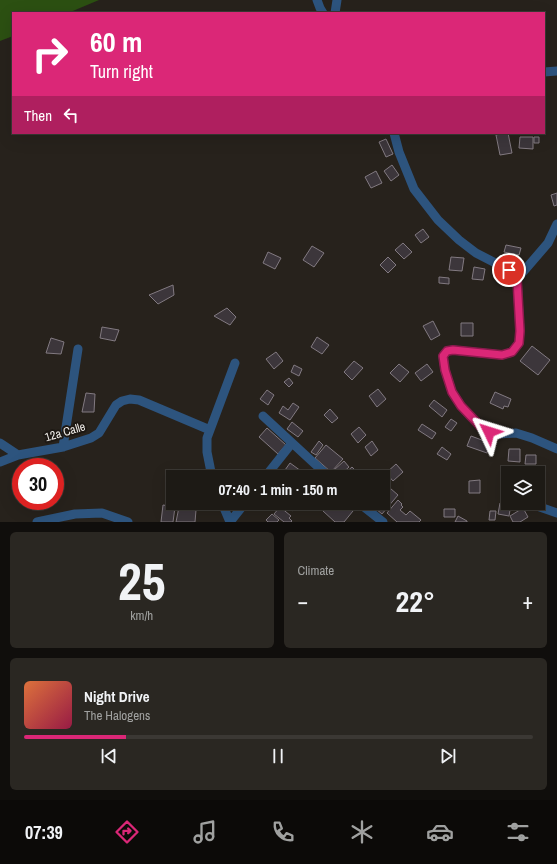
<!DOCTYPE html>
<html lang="en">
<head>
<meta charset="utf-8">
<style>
	:root { --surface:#1d1a15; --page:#2a2722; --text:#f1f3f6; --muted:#a0a1a0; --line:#3b3834; --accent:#db2777 }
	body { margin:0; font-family:"Archivo Narrow",sans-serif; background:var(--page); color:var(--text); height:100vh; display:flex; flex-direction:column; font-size:15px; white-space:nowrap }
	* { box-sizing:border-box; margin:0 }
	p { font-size:13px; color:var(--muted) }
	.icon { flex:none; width:22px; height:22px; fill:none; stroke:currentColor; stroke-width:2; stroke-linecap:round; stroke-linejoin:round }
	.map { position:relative; height:522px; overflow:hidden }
	.drawer { display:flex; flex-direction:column; gap:10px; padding:10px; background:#100e0c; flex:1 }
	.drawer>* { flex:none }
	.hud { position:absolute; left:12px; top:12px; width:533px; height:122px; border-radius:0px; box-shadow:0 4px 16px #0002,0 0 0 1px var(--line); background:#db2777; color:#fff; overflow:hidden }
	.fabs { position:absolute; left:501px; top:466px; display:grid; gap:8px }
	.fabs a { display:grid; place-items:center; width:44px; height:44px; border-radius:0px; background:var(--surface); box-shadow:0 4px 16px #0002,0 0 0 1px var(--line); font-size:20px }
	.speed { position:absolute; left:12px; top:458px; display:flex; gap:8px; font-size:20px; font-weight:700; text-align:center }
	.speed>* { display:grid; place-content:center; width:52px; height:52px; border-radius:50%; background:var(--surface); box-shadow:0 4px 16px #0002,0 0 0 1px var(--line); line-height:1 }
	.speed .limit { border:6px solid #d22; background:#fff; color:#111 }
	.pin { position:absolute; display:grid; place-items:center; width:34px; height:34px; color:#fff; margin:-17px; border:2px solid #fff; border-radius:50%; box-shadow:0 1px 4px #0007 }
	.me { position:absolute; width:44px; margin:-22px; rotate:311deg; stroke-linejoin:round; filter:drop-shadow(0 0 3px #0008) }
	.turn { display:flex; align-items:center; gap:14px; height:84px; padding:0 12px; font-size:18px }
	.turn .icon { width:52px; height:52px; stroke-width:2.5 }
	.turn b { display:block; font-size:28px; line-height:34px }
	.then { display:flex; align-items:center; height:38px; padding:0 12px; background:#0003; gap:8px; font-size:15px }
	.big { font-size:30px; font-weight:800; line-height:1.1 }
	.drawer .widget { flex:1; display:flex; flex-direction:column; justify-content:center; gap:6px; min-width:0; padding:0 14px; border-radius:6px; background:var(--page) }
	.drawer .dial { align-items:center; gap:0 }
	.dial b { font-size:52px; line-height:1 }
	.song { display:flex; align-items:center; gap:12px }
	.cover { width:48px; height:48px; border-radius:6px; background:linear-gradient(135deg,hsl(20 70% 55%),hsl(340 70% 35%)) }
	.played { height:4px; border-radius:2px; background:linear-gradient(90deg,var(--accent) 20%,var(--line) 20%) }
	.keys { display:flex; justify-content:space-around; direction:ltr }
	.heat { display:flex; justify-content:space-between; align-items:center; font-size:22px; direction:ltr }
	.drawer .tiles { flex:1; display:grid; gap:10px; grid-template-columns:1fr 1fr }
	.widget:last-child { grid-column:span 2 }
	.trip { position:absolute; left:166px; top:470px; width:224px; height:40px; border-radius:0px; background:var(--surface); box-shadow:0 4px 16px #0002,0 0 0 1px var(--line); font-weight:800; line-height:40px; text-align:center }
	.tab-bar { display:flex; height:64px; justify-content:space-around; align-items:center; background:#0c0a08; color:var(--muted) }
	.tab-bar .icon { width:28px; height:28px }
	.tab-bar .active { color:var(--accent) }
	.tab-bar b { font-size:18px; color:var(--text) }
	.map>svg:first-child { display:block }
</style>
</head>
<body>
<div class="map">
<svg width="557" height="522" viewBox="0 0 557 522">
	<rect width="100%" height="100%" fill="#27221c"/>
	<!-- green -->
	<path fill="#2c5012" d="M 0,0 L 99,0 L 68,13 L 13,13 L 13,36 L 0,41 Z"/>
	<!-- building -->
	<path fill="#3c363b" stroke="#827a81" d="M 505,133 L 508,133 L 512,153 L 500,155 L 496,135 Z
		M 520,137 L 533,137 L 533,149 L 519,148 Z
		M 534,137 L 539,137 L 539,143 L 534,143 Z
		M 386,139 L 393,154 L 386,157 L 379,142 Z
		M 392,165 L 399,175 L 391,181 L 384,171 Z
		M 376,171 L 382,183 L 371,188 L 365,177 Z
		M 557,193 L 557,205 L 554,206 L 551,195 Z
		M 423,229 L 429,237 L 421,243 L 415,235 Z
		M 403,243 L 412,252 L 404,259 L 395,250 Z
		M 506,245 L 521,248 L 519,255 L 504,252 Z
		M 312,246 L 324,253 L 314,267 L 303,260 Z
		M 268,252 L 281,258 L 275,269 L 263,263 Z
		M 388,257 L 396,265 L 388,273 L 380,265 Z
		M 451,257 L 464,258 L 462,271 L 449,270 Z
		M 474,267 L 485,269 L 483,280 L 472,279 Z
		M 439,277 L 449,278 L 449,284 L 439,283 Z
		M 173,285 L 174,295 L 158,304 L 149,295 Z
		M 227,308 L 236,317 L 230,325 L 214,316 Z
		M 433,321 L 440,335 L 431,340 L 423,326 Z
		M 461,323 L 473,323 L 473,336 L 461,336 Z
		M 102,327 L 119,330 L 115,341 L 100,338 Z
		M 317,337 L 329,345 L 322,354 L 311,347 Z
		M 51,338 L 64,342 L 61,354 L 46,353 Z
		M 532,346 L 550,360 L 538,375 L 520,361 Z
		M 276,352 L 283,361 L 274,369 L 266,359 Z
		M 354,361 L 363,368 L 352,380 L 344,372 Z
		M 399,364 L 409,372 L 400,382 L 390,373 Z
		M 427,364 L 433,372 L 421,381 L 415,373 Z
		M 294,365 L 302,369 L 299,376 L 291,372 Z
		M 289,378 L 293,383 L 289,387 L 284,382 Z
		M 378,389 L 386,399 L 377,407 L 369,396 Z
		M 267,390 L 274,395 L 268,405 L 260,399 Z
		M 495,392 L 511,399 L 508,407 L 504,406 L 503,409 L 490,403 Z
		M 86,393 L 95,394 L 94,412 L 82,412 Z
		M 434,400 L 447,410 L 442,417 L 429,406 Z
		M 293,403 L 299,407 L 290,420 L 279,413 L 283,406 L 288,410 Z
		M 330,409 L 338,418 L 332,423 L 324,415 Z
		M 451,419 L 457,423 L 451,431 L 445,427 Z
		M 292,422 L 303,431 L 298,437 L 287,429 Z
		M 422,424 L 436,433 L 432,439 L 418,430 Z
		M 359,427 L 366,435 L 358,443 L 351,434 Z
		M 267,428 L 286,445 L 278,454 L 259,437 Z
		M 471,436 L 490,443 L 487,453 L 467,446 Z
		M 319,441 L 323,445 L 316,455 L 311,452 Z
		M 372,441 L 378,450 L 371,456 L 365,447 Z
		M 326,445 L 343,459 L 331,472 L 315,458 Z
		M 442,447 L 451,454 L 447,460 L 437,454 Z
		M 509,449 L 520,449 L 520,462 L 508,461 Z
		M 526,455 L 536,455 L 536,464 L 525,464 Z
		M 344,461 L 349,467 L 339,476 L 334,470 Z
		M 290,463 L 301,471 L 297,477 L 280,477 Z
		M 396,464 L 403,472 L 393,481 L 386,473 Z
		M 352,467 L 358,473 L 354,477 L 345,477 L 343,475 Z
		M 305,471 L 312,477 L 300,477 Z
		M 480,480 L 480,493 L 469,493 L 469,481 Z
		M 538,480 L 545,480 L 544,495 L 538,495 Z
		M 383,482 L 398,495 L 382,514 L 369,503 L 383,503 Z
		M 398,500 L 402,504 L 401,505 L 403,507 L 400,510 L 406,515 L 410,511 L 421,520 L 419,522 L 397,522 L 387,513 Z
		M 287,503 L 299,503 L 293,511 L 286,505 Z
		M 330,503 L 344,503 L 353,511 L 344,522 L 335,522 L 323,511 Z
		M 500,503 L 511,504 L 509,516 L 498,514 Z
		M 163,505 L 175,507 L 173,522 L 161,522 Z
		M 179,507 L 196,510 L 195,522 L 176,522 Z
		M 280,507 L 291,516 L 289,518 L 292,521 L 291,522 L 284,522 L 274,514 Z
		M 523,508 L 528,517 L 520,522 L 513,522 L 510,516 Z
		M 444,509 L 455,509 L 455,517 L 444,517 Z
		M 490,511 L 496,511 L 495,520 L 489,520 Z
		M 272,514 L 279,520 L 277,522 L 268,522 L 266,520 Z
		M 458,516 L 467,521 L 467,522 L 455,522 Z"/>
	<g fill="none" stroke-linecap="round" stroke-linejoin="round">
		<!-- street -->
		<path stroke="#2d547e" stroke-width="9" d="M 317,0 L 320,8 L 323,13
			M 335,13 L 337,0
			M 544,72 L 557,71
			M 394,133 L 399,152 L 414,189 L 438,220 L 459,240 L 476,253 L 509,270 L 517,279 L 520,331 L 519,343 L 512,352 L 502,355 L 453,350 L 447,351 L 443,356 L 445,370 L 452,392 L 461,406 L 482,428 L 489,432 L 499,434 L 516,433 L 532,438 L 557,449
			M 517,279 L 548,243 L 557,224
			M 263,416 L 329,477
			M 0,443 L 18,455
			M 63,447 L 78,349
			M 0,462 L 18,455 L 63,447 L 91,438 L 99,433 L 116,405 L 122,401 L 130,399 L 139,400 L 210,430
			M 212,477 L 207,452 L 207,438 L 235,363
			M 265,477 L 292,443
			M 222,503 L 230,522
			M 359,503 L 383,522
			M 523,503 L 537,506 L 557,513
			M 37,522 L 75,514 L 102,513 L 128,522
			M 230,522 L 245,503"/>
	</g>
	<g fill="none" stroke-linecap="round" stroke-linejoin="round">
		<!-- route casing -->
		<g stroke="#8e194d" stroke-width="10">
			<path id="route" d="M 489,432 L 482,428 L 461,406 L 452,392 L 445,370 L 443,356 L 447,351 L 453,350 L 502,355 L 512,352 L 519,343 L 520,331 L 517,279 L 509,270"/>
		</g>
		<!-- route -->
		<use href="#route" stroke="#db2777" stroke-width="7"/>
	</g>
	<g text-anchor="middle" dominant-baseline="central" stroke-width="4" stroke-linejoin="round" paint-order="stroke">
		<!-- street labels -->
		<g font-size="12" fill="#f1eeea" stroke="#1d1813">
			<text transform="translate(65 432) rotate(-16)">12a Calle</text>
		</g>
	</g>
</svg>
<div class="fabs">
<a><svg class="icon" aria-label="layers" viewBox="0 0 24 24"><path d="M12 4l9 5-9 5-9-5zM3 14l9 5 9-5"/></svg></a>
</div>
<div class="speed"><div class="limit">30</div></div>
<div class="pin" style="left:509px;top:270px;background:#d93025"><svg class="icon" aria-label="arrive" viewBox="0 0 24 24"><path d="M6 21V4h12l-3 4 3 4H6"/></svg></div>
<svg class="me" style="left:489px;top:432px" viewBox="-20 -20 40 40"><path d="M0-17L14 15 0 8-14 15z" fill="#db2777" stroke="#fff" stroke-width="4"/></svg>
<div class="trip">07:40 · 1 min · 150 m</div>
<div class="hud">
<div class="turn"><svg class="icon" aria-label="right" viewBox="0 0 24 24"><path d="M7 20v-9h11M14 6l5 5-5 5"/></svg><div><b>60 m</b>Turn right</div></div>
<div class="then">Then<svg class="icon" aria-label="left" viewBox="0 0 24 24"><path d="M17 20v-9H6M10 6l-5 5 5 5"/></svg></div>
</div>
</div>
<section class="drawer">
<div class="tiles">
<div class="widget dial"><b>25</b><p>km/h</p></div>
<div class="widget"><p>Climate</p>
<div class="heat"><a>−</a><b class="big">22°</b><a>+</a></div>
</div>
<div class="widget">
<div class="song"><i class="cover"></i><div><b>Night Drive</b><p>The Halogens</p></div></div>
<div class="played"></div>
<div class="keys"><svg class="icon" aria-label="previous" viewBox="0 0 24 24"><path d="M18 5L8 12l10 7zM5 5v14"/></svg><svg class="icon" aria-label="pause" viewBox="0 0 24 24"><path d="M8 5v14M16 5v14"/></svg><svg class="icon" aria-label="next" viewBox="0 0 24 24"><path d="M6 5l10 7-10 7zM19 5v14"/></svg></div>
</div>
</div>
</section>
<nav class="tab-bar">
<b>07:39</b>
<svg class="icon active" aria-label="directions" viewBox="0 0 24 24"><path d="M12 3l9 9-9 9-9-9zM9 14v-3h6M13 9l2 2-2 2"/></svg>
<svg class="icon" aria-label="music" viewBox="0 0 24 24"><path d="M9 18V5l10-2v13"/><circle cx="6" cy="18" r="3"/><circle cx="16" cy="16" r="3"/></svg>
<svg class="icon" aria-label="phone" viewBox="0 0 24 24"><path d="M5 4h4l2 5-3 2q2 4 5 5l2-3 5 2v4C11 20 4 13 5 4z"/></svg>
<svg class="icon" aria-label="climate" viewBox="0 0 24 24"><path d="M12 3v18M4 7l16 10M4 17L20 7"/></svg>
<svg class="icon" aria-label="car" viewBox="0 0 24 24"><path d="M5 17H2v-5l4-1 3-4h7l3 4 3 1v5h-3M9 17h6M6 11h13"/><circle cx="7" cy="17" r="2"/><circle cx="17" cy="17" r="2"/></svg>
<svg class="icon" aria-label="filters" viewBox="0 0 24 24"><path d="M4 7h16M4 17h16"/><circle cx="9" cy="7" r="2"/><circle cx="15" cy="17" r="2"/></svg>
</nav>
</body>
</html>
